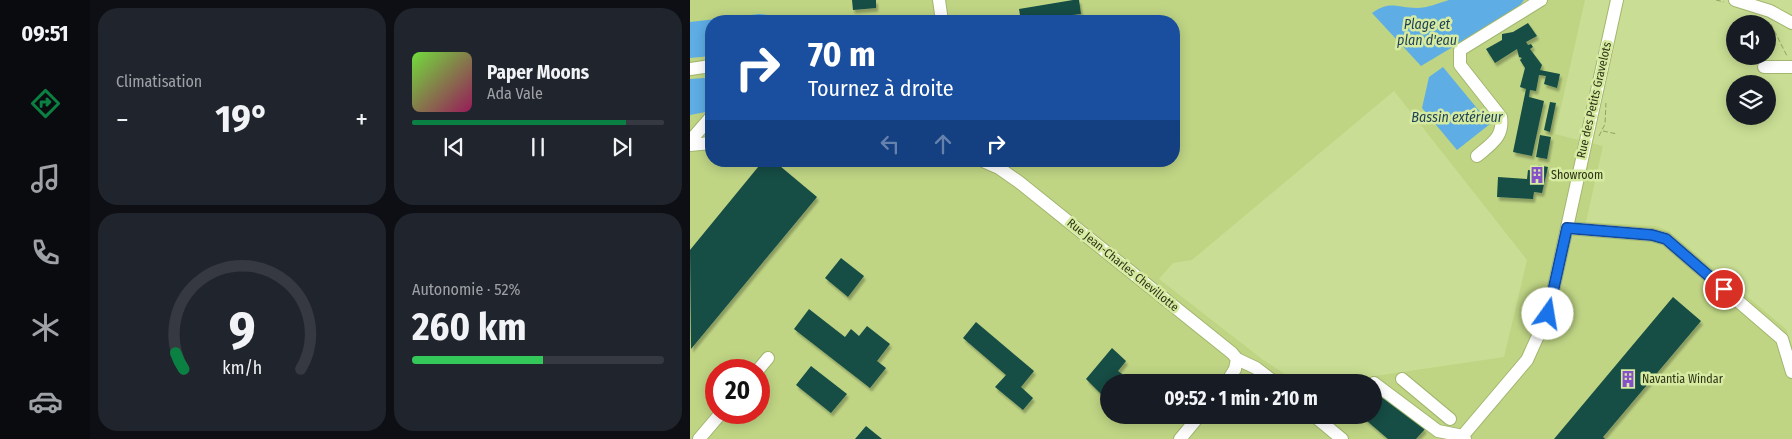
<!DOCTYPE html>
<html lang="fr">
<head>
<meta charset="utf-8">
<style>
	:root { --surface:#171b24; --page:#20242c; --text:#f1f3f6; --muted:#9ea1a6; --line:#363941; --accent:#0b8043 }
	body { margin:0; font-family:"Fira Sans Condensed",sans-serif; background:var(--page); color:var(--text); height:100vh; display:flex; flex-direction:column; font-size:19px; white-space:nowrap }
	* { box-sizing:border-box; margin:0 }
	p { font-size:16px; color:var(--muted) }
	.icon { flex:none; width:28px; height:28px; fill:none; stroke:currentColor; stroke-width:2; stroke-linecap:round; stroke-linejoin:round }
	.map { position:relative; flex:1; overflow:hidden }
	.side { display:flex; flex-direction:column; gap:8px; padding:8px; background:#0d0f14; width:600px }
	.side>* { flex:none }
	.banner { position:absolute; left:15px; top:15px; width:475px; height:152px; border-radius:20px; box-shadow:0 2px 12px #0003; background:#1a4fa0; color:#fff; overflow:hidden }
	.tools { position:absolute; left:1036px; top:15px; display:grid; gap:10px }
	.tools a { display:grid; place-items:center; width:50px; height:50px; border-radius:50%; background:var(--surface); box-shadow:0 2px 12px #0003; font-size:25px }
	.speed { position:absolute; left:15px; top:359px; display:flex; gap:10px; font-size:25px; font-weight:700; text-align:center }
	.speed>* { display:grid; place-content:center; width:65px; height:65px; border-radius:50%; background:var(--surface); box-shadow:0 2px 12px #0003; line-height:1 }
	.speed .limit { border:8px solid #d22; background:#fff; color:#111 }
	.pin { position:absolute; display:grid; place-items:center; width:42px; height:42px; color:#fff; margin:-21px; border:2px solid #fff; border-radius:50%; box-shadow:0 1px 5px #0007 }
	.me { position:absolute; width:55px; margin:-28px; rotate:13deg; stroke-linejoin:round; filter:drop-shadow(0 0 4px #0008) }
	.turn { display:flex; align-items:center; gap:18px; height:105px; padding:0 20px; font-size:22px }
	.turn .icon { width:65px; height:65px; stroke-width:2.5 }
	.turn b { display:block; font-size:35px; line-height:42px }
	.lanes { display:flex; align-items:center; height:48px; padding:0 20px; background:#0003; justify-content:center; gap:25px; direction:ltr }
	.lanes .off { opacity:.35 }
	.big { font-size:38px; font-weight:700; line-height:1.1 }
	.side .tile { flex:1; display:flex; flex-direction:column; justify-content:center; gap:8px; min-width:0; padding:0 18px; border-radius:20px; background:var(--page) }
	.side .dial { align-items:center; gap:0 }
	.dial svg { height:130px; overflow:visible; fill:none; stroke:var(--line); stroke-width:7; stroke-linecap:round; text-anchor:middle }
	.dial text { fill:var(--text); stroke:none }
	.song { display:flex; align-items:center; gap:15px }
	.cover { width:60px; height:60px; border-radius:8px; background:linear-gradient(135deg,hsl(100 70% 55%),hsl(330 70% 35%)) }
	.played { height:5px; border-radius:2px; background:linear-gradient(90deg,var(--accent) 85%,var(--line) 85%) }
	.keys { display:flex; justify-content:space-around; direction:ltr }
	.heat { display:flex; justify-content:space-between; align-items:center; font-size:28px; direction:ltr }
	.charge { height:8px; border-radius:4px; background:linear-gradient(90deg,#34c759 52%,var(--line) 0) }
	.side .tiles { flex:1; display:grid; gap:8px; grid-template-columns:repeat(2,1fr) }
	.trip { position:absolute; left:410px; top:374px; width:282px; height:50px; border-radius:25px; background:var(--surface); box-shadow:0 2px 12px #0003; font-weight:700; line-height:50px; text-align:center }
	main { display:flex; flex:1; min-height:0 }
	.menu { display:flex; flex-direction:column; width:90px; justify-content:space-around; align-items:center; background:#090b0e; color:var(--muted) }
	.menu .icon { width:35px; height:35px }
	.menu .selected { color:var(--accent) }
	.menu b { font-size:22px; color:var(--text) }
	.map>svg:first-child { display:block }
</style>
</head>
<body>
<main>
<nav class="menu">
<b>09:51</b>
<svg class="icon selected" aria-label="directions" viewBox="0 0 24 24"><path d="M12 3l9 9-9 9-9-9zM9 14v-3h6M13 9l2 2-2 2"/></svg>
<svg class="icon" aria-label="music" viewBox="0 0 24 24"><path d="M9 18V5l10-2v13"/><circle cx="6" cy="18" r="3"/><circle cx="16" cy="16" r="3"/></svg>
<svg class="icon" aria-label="phone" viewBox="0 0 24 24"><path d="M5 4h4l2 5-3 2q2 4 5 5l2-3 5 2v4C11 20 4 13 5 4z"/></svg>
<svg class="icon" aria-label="climate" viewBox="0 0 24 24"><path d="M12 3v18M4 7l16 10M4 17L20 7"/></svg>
<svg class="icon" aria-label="car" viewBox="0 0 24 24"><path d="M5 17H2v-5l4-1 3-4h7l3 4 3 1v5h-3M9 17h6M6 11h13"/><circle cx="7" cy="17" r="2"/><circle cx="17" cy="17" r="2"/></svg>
</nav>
<section class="side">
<div class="tiles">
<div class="tile"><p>Climatisation</p>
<div class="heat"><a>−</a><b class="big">19°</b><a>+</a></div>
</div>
<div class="tile">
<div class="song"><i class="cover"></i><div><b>Paper Moons</b><p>Ada Vale</p></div></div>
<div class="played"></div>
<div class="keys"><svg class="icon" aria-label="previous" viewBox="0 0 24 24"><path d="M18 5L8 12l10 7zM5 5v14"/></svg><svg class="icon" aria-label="pause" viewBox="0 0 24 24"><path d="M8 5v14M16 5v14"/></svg><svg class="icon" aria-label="next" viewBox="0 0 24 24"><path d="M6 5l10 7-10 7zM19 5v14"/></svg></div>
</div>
<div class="tile dial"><svg viewBox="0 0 100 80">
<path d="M14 69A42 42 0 1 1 86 69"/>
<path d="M14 69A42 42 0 0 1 9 59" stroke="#0b8043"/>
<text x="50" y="56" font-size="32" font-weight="700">9</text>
<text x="50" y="72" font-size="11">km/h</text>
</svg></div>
<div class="tile"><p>Autonomie · 52%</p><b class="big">260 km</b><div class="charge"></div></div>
</div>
</section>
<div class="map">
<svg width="1102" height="439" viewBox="0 0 1102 439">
	<defs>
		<filter id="shadow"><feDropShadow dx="2" dy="3.5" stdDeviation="1" flood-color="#0004"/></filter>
	</defs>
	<rect width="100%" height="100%" fill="#c9de94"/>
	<!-- built -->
	<path fill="#bfd584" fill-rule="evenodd" d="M 0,0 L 895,0 L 865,134 L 913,146 L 896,222 L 966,226 L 979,231 L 1096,329 L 1102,346 L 1102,439 L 0,439 ZM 21,21 L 484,21 L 484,161 L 21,161 ZM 704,91 L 837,260 L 814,357 L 644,382 L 684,382 L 684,415 L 419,415 L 419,382 L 607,382 L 572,359 L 469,279 L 483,263 L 502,260 ZM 26,370 L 69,370 L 69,412 L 26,412 Z"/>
	<!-- water -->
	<path fill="#5eade5" d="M 759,0 L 834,0 L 828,8 L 731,66 L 682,13 C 701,0 707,8 727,8 C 737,8 749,3 759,0 Z
		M 69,14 L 78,15 L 86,21 L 21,21 L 21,56 L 0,58 L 0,22 Z
		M 753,67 L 800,124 L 767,150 L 732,108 L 739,77 Z
		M 14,78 L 21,81 L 21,111 L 0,115 L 0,79 Z"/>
	<!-- building -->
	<path fill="#154d45" filter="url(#shadow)" d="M 162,0 L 186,0 L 186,8 L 163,10 Z
		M 383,0 L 389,0 L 391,14 L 331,21 L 329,9 Z
		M 838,23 L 847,36 L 836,42 L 838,45 L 841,44 L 843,47 L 840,49 L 852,65 L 850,70 L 870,74 L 867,88 L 854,84 L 856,76 L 849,75 L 846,91 L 840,90 L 839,97 L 854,101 L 842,156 L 823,152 L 836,89 L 830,87 L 835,68 L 830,60 L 832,58 L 829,57 L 827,49 L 805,63 L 796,49 L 812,40 L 812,34 L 823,32 Z
		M 860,102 L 866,103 L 860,132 L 854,130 Z
		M 850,135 L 861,137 L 857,159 L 846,157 Z
		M 73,161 L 84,161 L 127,197 L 1,349 L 0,250 Z
		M 848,165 L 858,167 L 852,193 L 844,192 L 843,199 L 807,197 L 808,177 L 837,179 L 838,170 L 848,171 Z
		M 151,258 L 174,276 L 158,297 L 135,278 Z
		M 983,297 L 1011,321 L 913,437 L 915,439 L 864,439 Z
		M 119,309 L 155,337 L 161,329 L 169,336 L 177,326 L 200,344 L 187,361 L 196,368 L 180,388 L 104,329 Z
		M 286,322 L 344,371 L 331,387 L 343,398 L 333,410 L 305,387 L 316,375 L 273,338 Z
		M 422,348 L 436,361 L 428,371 L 435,376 L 429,382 L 419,382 L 419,392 L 413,396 L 396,379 Z
		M 121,366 L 157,394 L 141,413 L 106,385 Z
		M 684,385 L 735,429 L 726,439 L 698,439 L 670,415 L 684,415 Z
		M 176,426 L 192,439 L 165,439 Z"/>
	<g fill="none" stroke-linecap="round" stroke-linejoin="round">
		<!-- minor casing -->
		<g stroke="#a2b66e" stroke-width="14">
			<path id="minor" d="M 249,0 L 252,21
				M 1045,0 L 1080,11 L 1102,23
				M 1074,67 L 1102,67
				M 0,69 L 21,66
				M 0,141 L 21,117
				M 0,145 L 21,143
				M 787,156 C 801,144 814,137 811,117 L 770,65 L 770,50 L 851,0
				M 293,161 L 309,168 L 329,182 L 542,353 L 547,359 L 545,369 L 537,382
				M 877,228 L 962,235 L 976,239 L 1092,339 L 1102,372
				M 547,359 L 566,368 L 584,382
				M 68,370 L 78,358
				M 712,379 L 760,419
				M 684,383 L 748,431 L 773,436 L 775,439
				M 623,415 L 652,439
				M 9,439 L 32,412
				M 490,439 L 510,415
				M 770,439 L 837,360 L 858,314 L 927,0"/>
		</g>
		<!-- path -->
		<path stroke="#91a167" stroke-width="1" stroke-dasharray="5 2.5" stroke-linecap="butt" d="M 1026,0 L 1034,2
			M 1081,24 L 1097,56
			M 913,131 L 927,134
			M 909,136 L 915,124 L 916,103"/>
		<!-- minor -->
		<use href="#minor" stroke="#fff" stroke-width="12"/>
	</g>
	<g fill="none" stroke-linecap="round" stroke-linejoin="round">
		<!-- route casing -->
		<g stroke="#114b97" stroke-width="12">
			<path id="route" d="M 858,314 L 877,228 L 962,235 L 976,239 L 1034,289"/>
		</g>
		<!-- route -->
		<use href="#route" stroke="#1a73e8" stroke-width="9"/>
	</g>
	<!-- icons -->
	<defs>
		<g id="building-bare" transform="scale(1.35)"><path d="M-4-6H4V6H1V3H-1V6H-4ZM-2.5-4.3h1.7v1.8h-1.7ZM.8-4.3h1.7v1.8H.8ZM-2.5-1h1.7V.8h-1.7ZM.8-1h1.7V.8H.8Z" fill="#8650c8" stroke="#d6eba1" stroke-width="2.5" paint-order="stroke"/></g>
	</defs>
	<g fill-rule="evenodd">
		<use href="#building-bare" x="847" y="175"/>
		<use href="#building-bare" x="938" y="379"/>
	</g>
	<g text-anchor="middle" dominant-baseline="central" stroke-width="5" stroke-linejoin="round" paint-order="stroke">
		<!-- street labels -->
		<g font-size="12" fill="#2b3315" stroke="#d6eba1">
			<text transform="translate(904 100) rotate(-77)">Rue des Petits Gravelots</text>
			<text transform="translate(433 265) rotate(39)">Rue Jean-Charles Chevillotte</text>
		</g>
		<!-- poi labels -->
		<g font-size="12" fill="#2b3315" stroke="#d6eba1" text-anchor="start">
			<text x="861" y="175">Showroom</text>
			<text x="952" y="379">Navantia Windar</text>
		</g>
		<!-- water labels -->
		<g font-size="14" font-style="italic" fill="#1d3f57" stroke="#d6eba1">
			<text x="737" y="24">Plage et<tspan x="737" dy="16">plan d'eau</tspan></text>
			<text x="767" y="117">Bassin extérieur</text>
		</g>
	</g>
</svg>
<div class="tools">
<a><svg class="icon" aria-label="sound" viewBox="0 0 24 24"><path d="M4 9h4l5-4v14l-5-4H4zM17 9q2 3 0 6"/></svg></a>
<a><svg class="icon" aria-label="layers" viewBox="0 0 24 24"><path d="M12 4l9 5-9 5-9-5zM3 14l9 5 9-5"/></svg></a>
</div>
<div class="speed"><div class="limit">20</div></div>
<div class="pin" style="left:1034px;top:289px;background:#d93025"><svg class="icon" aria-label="arrive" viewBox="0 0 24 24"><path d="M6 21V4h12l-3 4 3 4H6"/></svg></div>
<svg class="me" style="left:858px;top:314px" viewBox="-20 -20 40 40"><circle r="19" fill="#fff"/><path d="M0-13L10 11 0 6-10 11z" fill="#1a73e8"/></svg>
<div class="trip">09:52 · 1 min · 210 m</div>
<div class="banner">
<div class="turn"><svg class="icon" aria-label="right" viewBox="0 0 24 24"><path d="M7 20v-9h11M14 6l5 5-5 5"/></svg><div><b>70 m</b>Tournez à droite</div></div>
<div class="lanes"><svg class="icon off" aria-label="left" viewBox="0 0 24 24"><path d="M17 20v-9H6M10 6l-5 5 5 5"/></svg><svg class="icon off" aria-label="ahead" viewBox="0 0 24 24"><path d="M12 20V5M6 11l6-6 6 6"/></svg><svg class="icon" aria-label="right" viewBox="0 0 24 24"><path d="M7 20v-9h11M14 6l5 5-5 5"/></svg></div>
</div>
</div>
</main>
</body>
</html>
